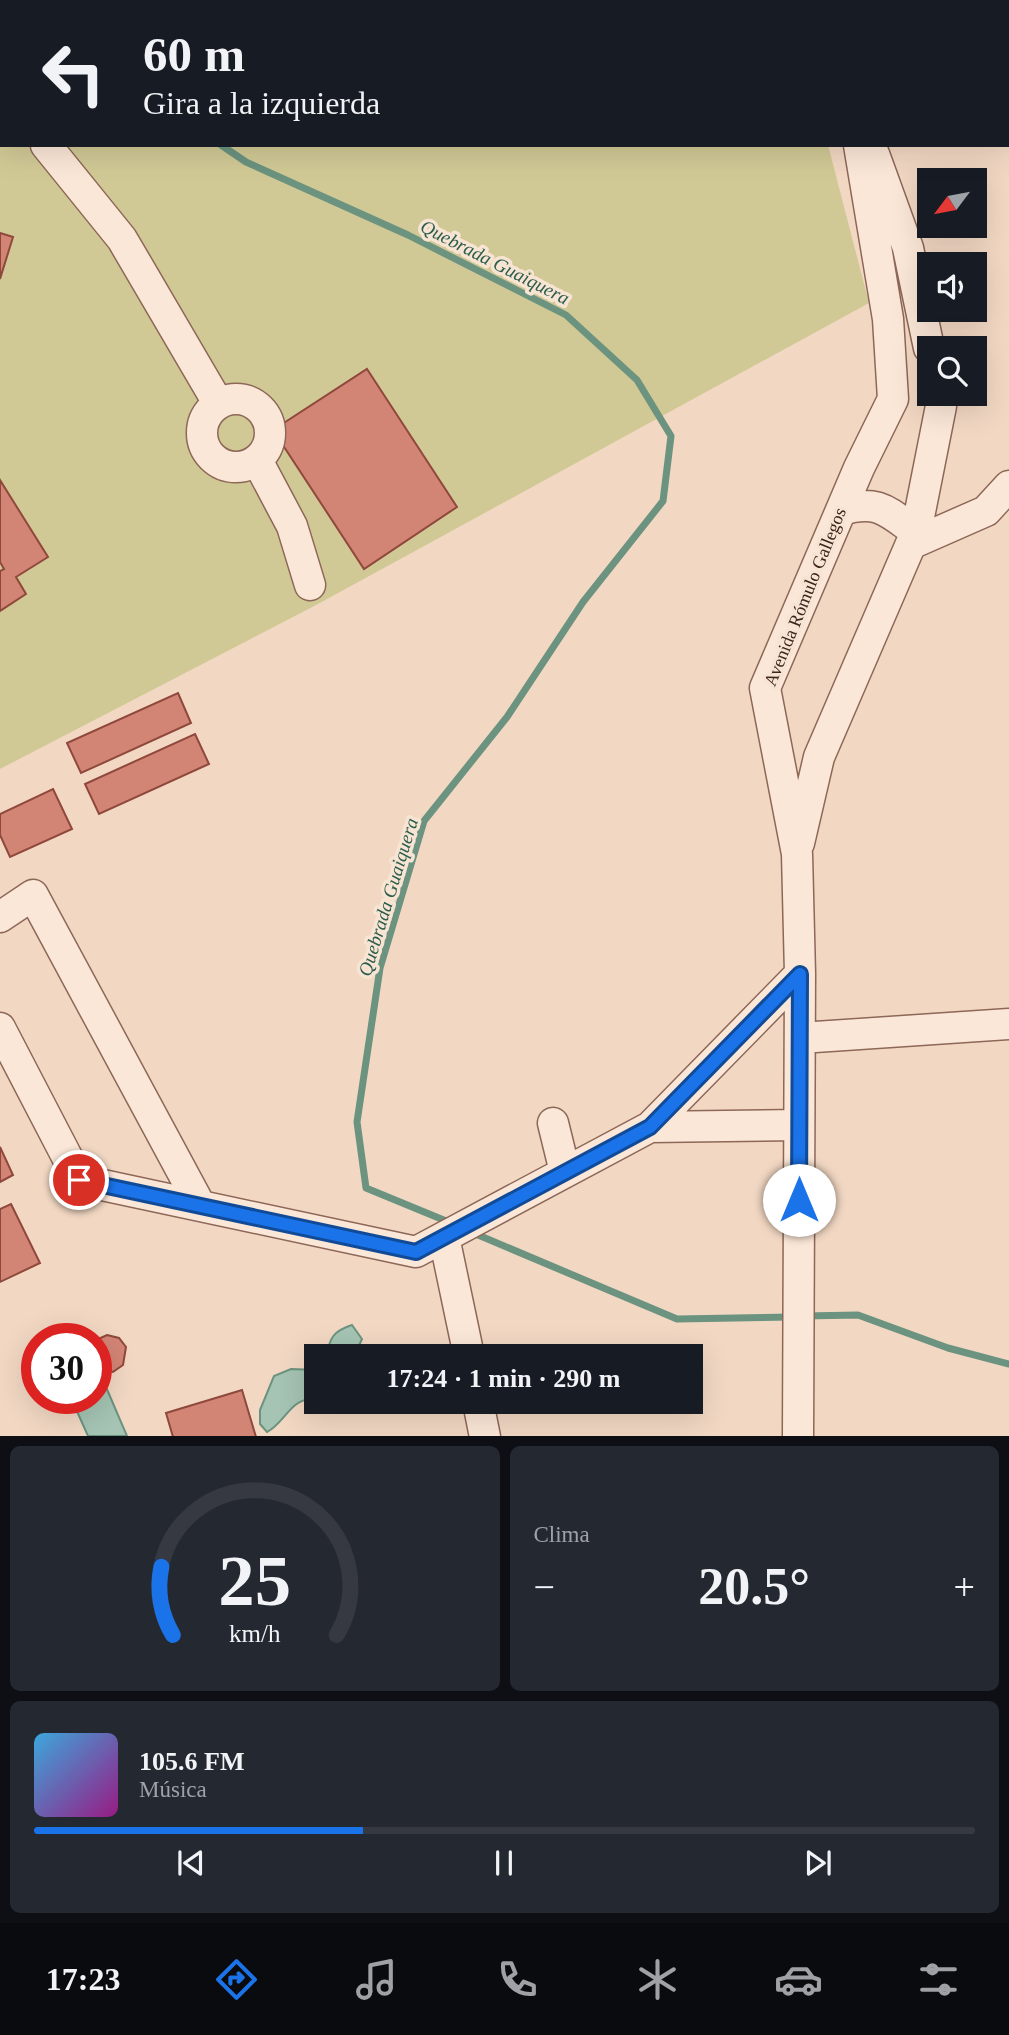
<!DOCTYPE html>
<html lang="es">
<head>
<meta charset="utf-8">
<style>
	:root { --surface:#171b24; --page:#242831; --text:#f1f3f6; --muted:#9ea1a6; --line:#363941; --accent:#1a73e8 }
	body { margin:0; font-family:Georgia,serif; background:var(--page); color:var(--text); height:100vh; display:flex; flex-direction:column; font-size:26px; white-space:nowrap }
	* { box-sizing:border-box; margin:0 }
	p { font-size:23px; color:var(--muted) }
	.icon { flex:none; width:38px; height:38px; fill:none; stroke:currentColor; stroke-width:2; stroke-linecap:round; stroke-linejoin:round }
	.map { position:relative; height:1436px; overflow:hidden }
	.sheet { display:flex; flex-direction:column; gap:10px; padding:10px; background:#0d0f14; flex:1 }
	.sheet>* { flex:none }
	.guide { position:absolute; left:0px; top:0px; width:1010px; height:147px; box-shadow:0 7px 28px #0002; background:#171b24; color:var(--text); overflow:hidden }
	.needle { width:46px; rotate:238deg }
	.tools { position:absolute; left:917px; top:168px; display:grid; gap:14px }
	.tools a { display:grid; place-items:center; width:70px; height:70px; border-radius:0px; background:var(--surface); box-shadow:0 7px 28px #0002; font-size:35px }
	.speed { position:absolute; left:21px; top:1323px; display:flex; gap:14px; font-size:35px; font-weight:700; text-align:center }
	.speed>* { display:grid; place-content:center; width:91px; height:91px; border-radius:50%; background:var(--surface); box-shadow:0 7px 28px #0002; line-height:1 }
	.speed .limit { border:10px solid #d22; background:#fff; color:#111 }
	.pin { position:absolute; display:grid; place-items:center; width:60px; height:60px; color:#fff; margin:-30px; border:4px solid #fff; border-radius:50%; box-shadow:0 2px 7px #0007 }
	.me { position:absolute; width:77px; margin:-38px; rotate:0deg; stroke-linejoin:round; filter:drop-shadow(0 0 5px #0008) }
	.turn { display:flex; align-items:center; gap:24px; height:147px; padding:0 28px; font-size:32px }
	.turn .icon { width:91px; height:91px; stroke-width:2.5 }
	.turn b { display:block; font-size:49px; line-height:60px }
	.big { font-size:52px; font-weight:700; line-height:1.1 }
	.sheet .widget { flex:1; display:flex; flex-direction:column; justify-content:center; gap:10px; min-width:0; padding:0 24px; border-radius:10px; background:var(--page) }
	.sheet .dial { align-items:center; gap:0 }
	.dial svg { height:182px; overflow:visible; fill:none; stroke:var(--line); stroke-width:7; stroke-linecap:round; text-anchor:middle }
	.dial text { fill:var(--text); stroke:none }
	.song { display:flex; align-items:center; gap:21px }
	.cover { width:84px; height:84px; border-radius:10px; background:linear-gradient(135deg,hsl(200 70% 55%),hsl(310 70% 35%)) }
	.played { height:7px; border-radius:4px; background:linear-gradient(90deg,var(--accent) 35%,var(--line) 35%) }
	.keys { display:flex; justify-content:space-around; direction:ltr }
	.heat { display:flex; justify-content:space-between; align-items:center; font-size:38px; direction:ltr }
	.sheet .tiles { flex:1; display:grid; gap:10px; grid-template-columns:1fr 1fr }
	.widget:last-child { grid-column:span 2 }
	.trip { position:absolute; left:304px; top:1344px; width:399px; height:70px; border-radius:0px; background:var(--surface); box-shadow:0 7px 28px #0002; font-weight:700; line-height:70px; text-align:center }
	.dock { display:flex; height:112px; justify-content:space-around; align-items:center; background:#090b0e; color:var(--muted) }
	.dock .icon { width:49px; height:49px }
	.dock .active { color:var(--accent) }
	.dock b { font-size:32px; color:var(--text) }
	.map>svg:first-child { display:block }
</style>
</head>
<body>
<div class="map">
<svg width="1009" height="1437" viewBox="0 0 1009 1437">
	<rect width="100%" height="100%" fill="#f2d8c3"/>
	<!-- green -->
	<path fill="#d1c995" d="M 0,0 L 791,0 L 2,2 L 2,145 L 828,145 L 869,303 L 318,604 L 0,769 Z"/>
	<!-- water -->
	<path fill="#a5c4b3" stroke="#6b937f" stroke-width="2" d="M 352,1325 L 362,1339 L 354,1356 L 326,1356 C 330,1338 333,1331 352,1325 Z
		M 291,1369 L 317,1370 L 317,1399 C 291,1396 286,1422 267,1432 L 260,1424 L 260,1410 L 274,1376 Z
		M 103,1380 L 127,1436 L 88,1436 L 71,1398 L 96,1398 L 96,1382 Z"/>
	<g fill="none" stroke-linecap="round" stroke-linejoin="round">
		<!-- stream -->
		<path stroke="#6b937f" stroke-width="7" d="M 39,0 L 41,2
			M 221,145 L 246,162 L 408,235 L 566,315 L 637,380 L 671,436 L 663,501 L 583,602 L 507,717 L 424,821 L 380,968 L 357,1122 L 366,1188 L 451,1223
			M 471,1232 L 677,1319 L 792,1317
			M 804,1316 L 858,1315 L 948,1348 L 1009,1364"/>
	</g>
	<!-- building -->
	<path fill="#d38575" stroke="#8f483c" stroke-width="2" d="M 0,233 L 13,237 L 0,279 Z
		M 367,369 L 457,507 L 364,569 L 273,430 Z
		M 0,480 L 48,557 L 16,577 L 26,594 L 0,611 L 0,571 L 4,569 L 0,562 Z
		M 178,693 L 191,723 L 81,773 L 67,743 Z
		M 195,734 L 209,764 L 99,814 L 85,784 Z
		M 53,789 L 72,829 L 10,857 L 0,835 L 0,814 Z
		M 0,1147 L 13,1175 L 0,1182 Z
		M 11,1204 L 40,1263 L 0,1282 L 0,1209 Z
		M 107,1335 L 119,1338 L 126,1347 L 123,1365 L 113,1372 L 96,1367 L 96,1340 Z
		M 242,1390 L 256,1437 L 173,1437 L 166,1413 Z"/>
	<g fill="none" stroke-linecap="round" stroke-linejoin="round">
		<!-- minor casing -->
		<g stroke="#8d6758" stroke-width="33">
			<path id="minor" d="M 824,0 L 824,2
				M 943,2 L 945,0
				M 0,104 L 2,105
				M 46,145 L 122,239 L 218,403
				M 874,154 L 908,248 L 929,348
				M202 433a34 34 0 1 1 68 0a34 34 0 1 1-68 0Z
				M 257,460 L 292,526 L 310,585
				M 841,510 C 878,499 887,511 916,532
				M 911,544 L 986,511 L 1009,486
				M 799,843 L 819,757 L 916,532 L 941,406 L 939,394
				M 0,917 L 33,895 L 200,1205
				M 0,1028 L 79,1180 L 416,1252 L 650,1127 L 800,974
				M 800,1038 L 1009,1024
				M 553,1123 L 565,1172
				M 650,1127 L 799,1125
				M 444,1237 L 469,1356
				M 478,1402 L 485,1437
				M 798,1437 L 800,974 L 797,854 L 765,688 L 859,468 L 893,399 L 888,319 L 859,145"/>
		</g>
		<!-- minor -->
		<use href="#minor" stroke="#fbe7d7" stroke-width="30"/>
	</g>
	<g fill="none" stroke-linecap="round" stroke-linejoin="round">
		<!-- route casing -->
		<g stroke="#114b97" stroke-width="18">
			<path id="route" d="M 79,1180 L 416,1252 L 650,1127 L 800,974 L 799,1200"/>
		</g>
		<!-- route -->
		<use href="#route" stroke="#1a73e8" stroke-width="12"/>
	</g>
	<g text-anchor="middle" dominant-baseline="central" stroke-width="7" stroke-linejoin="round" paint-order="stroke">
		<!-- street labels -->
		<g font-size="18" fill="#3c241d" stroke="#f8e4d3">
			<text transform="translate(805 597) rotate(-68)">Avenida Rómulo Gallegos</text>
		</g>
		<!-- water labels -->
		<g font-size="19" font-style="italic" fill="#2b5d4d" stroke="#f8e4d3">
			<text transform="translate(495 262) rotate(27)">Quebrada Guaiquera</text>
			<text transform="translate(388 897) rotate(-73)">Quebrada Guaiquera</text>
		</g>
	</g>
</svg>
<div class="tools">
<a><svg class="needle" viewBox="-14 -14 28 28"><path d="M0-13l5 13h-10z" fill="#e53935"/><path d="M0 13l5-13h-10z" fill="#9ea1a6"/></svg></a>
<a><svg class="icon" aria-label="sound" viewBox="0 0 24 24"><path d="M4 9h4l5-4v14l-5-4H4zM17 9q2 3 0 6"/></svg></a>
<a><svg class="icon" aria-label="search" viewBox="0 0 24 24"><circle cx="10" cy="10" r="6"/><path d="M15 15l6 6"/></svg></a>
</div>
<div class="speed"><div class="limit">30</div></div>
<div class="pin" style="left:79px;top:1180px;background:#d93025"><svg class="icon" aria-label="arrive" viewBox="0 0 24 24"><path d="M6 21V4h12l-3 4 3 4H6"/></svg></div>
<svg class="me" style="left:799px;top:1200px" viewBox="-20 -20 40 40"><circle r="19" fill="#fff"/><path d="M0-13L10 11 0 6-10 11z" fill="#1a73e8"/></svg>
<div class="trip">17:24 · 1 min · 290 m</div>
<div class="guide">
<div class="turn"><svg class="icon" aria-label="left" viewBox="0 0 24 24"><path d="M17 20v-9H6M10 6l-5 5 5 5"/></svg><div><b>60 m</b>Gira a la izquierda</div></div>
</div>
</div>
<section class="sheet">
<div class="tiles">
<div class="widget dial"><svg viewBox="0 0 100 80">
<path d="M14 69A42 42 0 1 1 86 69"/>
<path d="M14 69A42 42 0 0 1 9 39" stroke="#1a73e8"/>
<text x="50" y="56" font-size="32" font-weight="700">25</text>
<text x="50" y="72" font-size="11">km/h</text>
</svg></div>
<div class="widget"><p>Clima</p>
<div class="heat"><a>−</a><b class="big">20.5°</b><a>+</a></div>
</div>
<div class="widget">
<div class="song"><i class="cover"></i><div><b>105.6 FM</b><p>Música</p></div></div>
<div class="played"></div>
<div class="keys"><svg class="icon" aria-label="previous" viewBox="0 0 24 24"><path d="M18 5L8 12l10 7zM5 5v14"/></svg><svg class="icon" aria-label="pause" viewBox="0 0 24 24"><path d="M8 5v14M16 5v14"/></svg><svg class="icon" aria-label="next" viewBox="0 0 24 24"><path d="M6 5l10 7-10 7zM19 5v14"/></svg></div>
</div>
</div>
</section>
<nav class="dock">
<b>17:23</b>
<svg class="icon active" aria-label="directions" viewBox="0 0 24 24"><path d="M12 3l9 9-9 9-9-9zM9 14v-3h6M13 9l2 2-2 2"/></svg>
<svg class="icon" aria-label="music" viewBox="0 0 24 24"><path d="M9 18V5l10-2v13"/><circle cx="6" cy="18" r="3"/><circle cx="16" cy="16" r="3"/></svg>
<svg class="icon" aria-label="phone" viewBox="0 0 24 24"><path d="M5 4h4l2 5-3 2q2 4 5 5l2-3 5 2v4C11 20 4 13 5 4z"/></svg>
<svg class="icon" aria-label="climate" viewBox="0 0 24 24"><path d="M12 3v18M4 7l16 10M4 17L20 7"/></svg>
<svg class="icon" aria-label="car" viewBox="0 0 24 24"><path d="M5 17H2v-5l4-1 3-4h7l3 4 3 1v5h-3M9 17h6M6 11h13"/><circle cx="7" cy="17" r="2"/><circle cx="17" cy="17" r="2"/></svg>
<svg class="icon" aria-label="filters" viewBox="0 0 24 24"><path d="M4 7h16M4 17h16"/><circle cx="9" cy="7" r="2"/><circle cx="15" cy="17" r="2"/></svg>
</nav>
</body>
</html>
